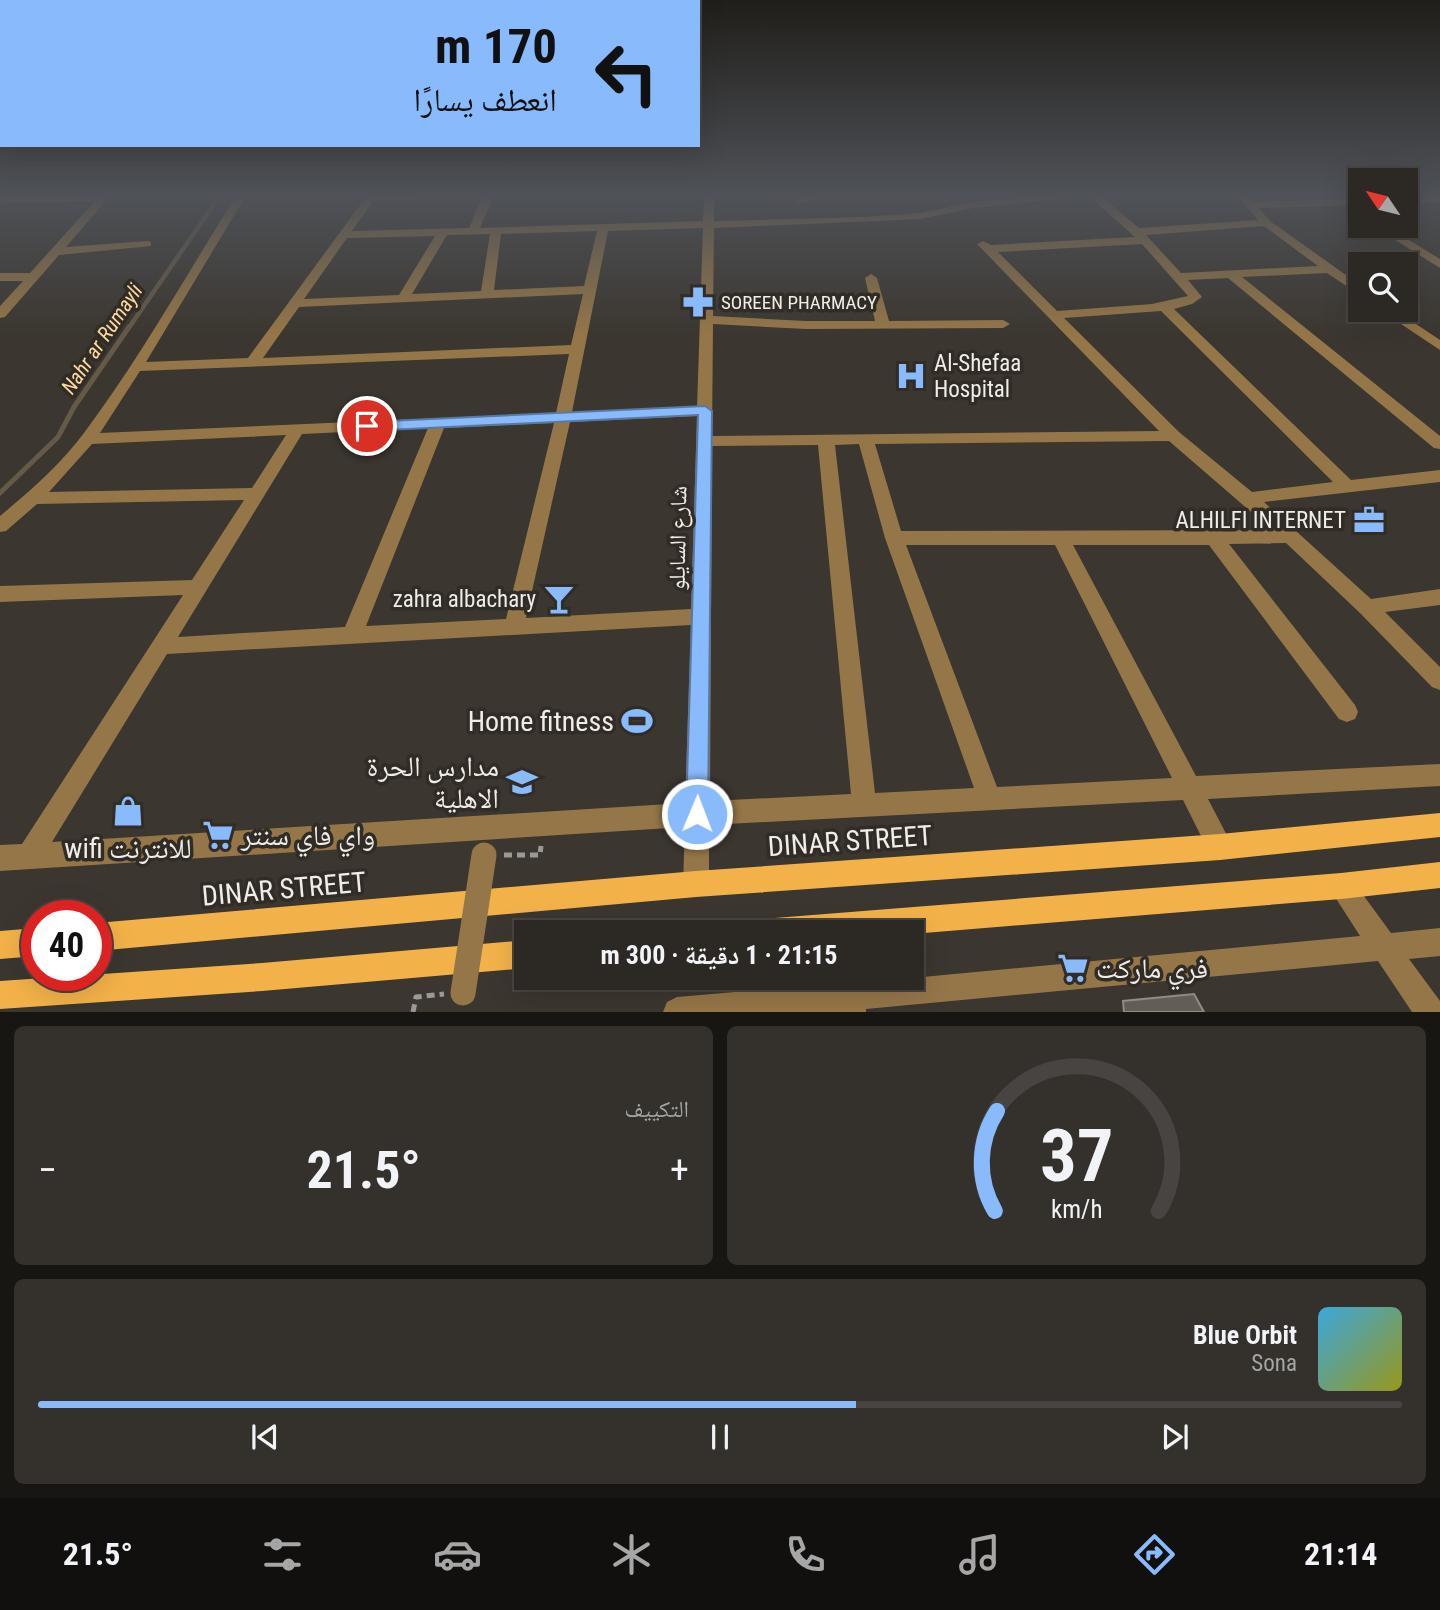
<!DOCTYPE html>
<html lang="ar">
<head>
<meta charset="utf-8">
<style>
	:root { --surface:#2c2823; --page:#34302b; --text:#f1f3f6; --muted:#a6a6a6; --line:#484441; --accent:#89bafc }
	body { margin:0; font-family:"Roboto Condensed","Noto Naskh Arabic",sans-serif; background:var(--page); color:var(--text); direction:rtl; height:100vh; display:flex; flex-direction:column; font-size:26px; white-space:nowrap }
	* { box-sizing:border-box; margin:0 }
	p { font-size:23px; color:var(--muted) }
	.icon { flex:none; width:38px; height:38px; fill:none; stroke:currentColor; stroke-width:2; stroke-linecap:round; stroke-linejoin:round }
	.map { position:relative; height:1012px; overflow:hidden; direction:ltr }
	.details { display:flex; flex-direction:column; gap:14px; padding:14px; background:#181613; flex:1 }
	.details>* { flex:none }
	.hud { position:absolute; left:0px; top:0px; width:700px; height:147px; box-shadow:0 7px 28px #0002,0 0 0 2px var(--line); direction:rtl; background:#89bafc; color:#111; overflow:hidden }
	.needle { width:46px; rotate:305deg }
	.controls { position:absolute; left:1348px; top:168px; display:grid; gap:14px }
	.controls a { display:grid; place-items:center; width:70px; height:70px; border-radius:0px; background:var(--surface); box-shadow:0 7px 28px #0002,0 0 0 2px var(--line); font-size:35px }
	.speed { position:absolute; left:21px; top:900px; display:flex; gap:14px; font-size:35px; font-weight:700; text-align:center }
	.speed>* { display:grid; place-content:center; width:91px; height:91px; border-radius:50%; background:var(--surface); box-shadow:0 7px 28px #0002,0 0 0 2px var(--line); line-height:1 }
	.speed .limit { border:10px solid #d22; background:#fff; color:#111 }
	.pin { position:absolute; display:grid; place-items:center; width:60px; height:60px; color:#fff; margin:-30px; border:4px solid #fff; border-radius:50%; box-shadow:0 2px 7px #0007 }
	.me { position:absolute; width:77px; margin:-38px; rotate:1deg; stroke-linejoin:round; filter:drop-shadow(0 0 5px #0008) }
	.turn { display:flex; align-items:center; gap:24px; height:147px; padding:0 28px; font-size:32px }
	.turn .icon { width:91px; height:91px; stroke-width:2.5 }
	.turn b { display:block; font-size:49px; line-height:60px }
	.big { font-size:52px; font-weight:700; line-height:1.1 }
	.details .widget { flex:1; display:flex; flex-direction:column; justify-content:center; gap:10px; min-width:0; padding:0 24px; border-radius:10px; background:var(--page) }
	.details .dial { align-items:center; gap:0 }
	.dial svg { height:182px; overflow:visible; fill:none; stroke:var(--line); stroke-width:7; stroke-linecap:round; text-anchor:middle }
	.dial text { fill:var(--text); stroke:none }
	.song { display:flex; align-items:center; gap:21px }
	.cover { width:84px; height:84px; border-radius:10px; background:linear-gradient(135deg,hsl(200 70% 55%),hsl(60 70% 35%)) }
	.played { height:7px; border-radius:4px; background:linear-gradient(90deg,var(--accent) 60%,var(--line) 60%) }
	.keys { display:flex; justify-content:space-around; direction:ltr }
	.heat { display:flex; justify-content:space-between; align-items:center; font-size:38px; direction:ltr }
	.details .tiles { flex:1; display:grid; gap:14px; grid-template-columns:1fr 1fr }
	.widget:last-child { grid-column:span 2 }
	.trip { position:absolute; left:514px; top:920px; width:410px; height:70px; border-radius:0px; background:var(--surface); box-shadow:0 7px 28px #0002,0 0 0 2px var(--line); font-weight:700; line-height:70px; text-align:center; direction:rtl }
	.tab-bar { display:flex; height:112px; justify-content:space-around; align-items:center; background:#12100e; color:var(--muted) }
	.tab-bar .icon { width:49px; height:49px }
	.tab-bar .current { color:var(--accent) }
	.tab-bar b { font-size:32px; color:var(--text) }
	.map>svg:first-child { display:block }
</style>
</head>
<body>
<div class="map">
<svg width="1440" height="1012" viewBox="0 0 1440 1012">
	<rect width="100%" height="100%" fill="#3b362f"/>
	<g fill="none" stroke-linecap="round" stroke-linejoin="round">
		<!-- stream-far1 -->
		<path stroke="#655948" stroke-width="4.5" d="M 128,329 L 221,194"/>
		<!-- stream -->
		<path stroke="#655948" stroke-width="5" d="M 0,493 L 58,437 L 74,407 L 129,327"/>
	</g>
	<!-- building -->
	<path fill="#635e55" stroke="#928b83" stroke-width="2" d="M 1194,994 L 1204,1012 L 1124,1012 L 1123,1001 Z"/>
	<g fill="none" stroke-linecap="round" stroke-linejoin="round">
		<!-- path -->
		<path stroke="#9c9893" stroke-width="5" stroke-dasharray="8 5" stroke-linecap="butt" d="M 504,855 L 540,855 L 541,846
			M 413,1012 L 416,997 L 444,994"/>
		<!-- minor -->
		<path fill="#957648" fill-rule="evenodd" d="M 112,194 L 66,247 L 147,241 L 151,242 L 151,246 L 59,255 L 5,317 L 0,318 L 0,306 L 23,281 L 0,281 L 0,273 L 30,273 L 95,201 L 0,203 L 0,197 Z
			M 237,194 L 247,194 L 146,362 L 248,358 L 368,194 L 498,194 L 493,197 L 480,228 L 703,221 L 704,194 L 714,194 L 714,221 L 864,217 L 920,213 L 974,202 L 1052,194 L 1099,194 L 1139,228 L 1258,220 L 1236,194 L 1247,194 L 1253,202 L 1360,199 L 1360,205 L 1259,208 L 1270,221 L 1360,285 L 1360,295 L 1327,273 L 1242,277 L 1440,436 L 1440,449 L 1434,448 L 1228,278 L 1188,280 L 1202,297 L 1192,304 L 1174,309 L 1351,480 L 1440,470 L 1440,482 L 1264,502 L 1371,599 L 1440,589 L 1440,605 L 1385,612 L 1440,667 L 1440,690 L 1432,687 L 1360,613 L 1286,543 L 1229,544 L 1355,705 L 1358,712 L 1355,719 L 1347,722 L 1339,719 L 1209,545 L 1073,545 L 1196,776 L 1440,764 L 1440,786 L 1208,799 L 1233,847 L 1229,856 L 1220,860 L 1211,856 L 1183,800 L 709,825 L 709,884 L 705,893 L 696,897 L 687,893 L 683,884 L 685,827 L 0,871 L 0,845 L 22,844 L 183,595 L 0,602 L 0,586 L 192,580 L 244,500 L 37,504 L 6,531 L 0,532 L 0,516 C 29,492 61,464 84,433 C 140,358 187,274 237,194 ZM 1089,196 L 1135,237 L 991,245 L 983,241 L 977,244 L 1159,431 L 712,436 L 713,324 L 806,329 L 1003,328 L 1010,324 L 1003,320 L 889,321 L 877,278 L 871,274 L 865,278 L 875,321 L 806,321 L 713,316 L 714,228 L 920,219 L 974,208 ZM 482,197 L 469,228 L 352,231 L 373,201 ZM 1264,226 L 1318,266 L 1181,273 L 1146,235 ZM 703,228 L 697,407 L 572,412 L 608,231 ZM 597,231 L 584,286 L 494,290 L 501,234 ZM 490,234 L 481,291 L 412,294 L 447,235 ZM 435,236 L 399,295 L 304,299 L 347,238 ZM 1142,244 L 1188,296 L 1152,304 L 1057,311 L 998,252 ZM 583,294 L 571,345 L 263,358 L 299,307 ZM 1161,311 L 1333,482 L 1252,492 L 1179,432 L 1064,318 ZM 569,354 L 556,413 L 100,433 L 140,371 ZM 697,416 L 691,609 L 526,618 L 570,422 ZM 554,423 L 506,619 L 366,626 L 444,428 ZM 428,428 L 345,627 L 178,637 L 302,434 ZM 286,435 L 252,488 L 49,492 L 92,444 ZM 1169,441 L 1272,530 L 901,531 L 875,444 ZM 859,444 L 885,538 L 974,788 L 875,793 L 835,445 ZM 818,445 L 851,794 L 710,801 L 712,446 ZM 906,545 L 1055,545 L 1172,778 L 997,787 ZM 691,625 L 685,803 L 52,842 L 167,654 Z
			M 816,194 L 842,194 L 799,203 L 794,200 Z
			M 1440,196 L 1440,202 L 1405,203 L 1405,197 Z
			M 1373,226 L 1386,226 L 1440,259 L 1440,268 Z
			M 1380,310 L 1395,310 L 1440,340 L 1440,350 Z
			M 1341,873 L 1350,877 L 1391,933 L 1440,928 L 1440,956 L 1409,959 L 1440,1001 L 1440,1012 L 1412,1012 L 1378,961 L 866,1009 L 866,1012 L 663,1012 L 667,1002 L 677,997 L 829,984 L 828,978 L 856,978 L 857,981 L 912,978 L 1360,936 L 1328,886 L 1332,877 Z"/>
		<!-- major -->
		<path fill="#f3b249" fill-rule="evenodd" d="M 1440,813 L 1440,837 L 1220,860 L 696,897 L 96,951 L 96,923 L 696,871 L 1220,834 Z
			M 1440,862 L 1440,888 L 1341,899 L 912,934 L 748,933 L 752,923 L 762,919 L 1341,873 Z
			M 37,928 L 37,956 L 0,959 L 0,931 Z
			M 527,940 L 527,968 L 262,991 L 0,1009 L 0,981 L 262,963 Z"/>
		<!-- minor-bridge -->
		<path stroke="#957648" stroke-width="25" d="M 463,993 L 484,855"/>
	</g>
	<!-- sky -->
	<linearGradient id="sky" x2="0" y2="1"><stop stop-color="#201e1a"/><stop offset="0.58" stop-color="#4f5258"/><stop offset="1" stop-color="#4f5258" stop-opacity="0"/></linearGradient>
	<rect width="1440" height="336" fill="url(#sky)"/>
	<!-- route -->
	<path fill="#89bafc" stroke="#5979a4" stroke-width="2" d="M 705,406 L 712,411 L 708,814 L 705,822 L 697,825 L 689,822 L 686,814 L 698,415 L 367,431 L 360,426 L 367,422 Z"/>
	<!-- icons -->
	<defs>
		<g id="pharmacy-bare" transform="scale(2.415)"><path d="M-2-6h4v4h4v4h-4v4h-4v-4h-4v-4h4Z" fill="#89bafc" stroke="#312c25" stroke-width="2.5" paint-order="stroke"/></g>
		<g id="hospital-bare" transform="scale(2.415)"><path d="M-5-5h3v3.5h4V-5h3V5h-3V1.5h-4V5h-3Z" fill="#89bafc" stroke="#312c25" stroke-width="2.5" paint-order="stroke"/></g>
		<g id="office-bare" transform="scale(2.415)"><path d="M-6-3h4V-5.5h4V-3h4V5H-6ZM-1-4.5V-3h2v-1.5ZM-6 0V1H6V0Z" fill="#89bafc" stroke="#312c25" stroke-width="2.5" paint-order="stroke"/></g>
		<g id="bar-bare" transform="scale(2.415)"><path d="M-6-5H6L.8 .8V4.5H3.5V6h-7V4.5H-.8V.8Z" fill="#89bafc" stroke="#312c25" stroke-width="2.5" paint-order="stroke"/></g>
		<g id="stadium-bare" transform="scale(2.415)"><path d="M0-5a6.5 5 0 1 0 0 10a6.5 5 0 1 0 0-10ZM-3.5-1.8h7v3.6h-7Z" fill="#89bafc" stroke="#312c25" stroke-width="2.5" paint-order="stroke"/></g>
		<g id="school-bare" transform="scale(2.415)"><path d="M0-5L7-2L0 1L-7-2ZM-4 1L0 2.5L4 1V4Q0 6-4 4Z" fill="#89bafc" stroke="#312c25" stroke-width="2.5" paint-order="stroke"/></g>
		<g id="shop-bare" transform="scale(2.415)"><path d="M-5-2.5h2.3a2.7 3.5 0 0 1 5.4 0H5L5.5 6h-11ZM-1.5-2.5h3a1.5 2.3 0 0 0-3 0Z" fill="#89bafc" stroke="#312c25" stroke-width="2.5" paint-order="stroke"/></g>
		<g id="supermarket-bare" transform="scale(2.415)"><path d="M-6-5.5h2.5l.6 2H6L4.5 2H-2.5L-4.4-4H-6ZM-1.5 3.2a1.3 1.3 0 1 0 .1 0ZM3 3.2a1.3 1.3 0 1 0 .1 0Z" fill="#89bafc" stroke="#312c25" stroke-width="2.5" paint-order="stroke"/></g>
	</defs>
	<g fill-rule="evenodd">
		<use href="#pharmacy-bare" x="698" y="302"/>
		<use href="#hospital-bare" x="911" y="376"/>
		<use href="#office-bare" x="1369" y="520"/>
		<use href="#bar-bare" x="559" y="599"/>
		<use href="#stadium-bare" x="637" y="721"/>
		<use href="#school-bare" x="522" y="782"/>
		<use href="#shop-bare" x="128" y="811"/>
		<use href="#supermarket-bare" x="218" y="835"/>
		<use href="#supermarket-bare" x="1073" y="968"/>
	</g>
	<g text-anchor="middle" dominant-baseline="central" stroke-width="7" stroke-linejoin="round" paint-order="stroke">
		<!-- far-poi labels -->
		<g font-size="19" fill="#f0ece8" stroke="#312c25" text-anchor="start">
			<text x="721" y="302">SOREEN PHARMACY</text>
		</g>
		<!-- far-water labels -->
		<g font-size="21" font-style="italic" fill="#fed8a2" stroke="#312c25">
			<text transform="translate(102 339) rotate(-56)">Nahr ar Rumayli</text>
		</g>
		<!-- poi labels -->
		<g font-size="23" fill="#f0ece8" stroke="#312c25" text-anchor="end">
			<text x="934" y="363" text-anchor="start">Al-Shefaa<tspan x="934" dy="26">Hospital</tspan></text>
			<text x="1346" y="520">ALHILFI INTERNET</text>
			<text x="536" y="599">zahra albachary</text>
		</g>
		<!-- street labels -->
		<g font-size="23" fill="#f0ece8" stroke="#312c25">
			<text transform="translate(678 538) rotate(-89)">شارع السايلو</text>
		</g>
		<!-- near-poi labels -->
		<g font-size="28" fill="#f0ece8" stroke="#312c25" text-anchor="end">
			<text x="614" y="721">Home fitness</text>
			<text x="499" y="766">مدارس الحرة<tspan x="499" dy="32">الاهلية</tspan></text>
			<text x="241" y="835" text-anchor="start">واي فاي سنتر</text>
			<text x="128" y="848" text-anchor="middle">wifi للانترنت</text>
			<text x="1096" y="968" text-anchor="start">فري ماركت</text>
		</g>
		<!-- near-street labels -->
		<g font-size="28" fill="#f0ece8" stroke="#312c25">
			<text transform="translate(850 841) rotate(-4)">DINAR STREET</text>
			<text transform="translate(284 889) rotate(-5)">DINAR STREET</text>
		</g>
	</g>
</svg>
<div class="controls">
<a><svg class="needle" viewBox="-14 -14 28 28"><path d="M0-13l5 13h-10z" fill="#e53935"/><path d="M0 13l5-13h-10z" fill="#a6a6a6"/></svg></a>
<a><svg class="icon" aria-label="search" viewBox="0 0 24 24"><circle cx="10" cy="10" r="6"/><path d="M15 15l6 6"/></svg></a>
</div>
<div class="speed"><div class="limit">40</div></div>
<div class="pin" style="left:367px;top:426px;background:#d93025"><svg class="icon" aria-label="arrive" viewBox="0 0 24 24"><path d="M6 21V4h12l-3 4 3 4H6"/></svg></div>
<svg class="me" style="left:697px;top:814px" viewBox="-20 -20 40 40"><circle r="17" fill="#89bafc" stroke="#fff" stroke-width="3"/><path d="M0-11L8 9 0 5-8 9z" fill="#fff"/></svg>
<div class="trip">21:15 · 1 دقيقة · 300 m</div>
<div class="hud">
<div class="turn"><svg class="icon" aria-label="left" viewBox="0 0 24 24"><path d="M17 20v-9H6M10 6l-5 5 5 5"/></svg><div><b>170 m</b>انعطف يسارًا</div></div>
</div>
</div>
<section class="details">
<div class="tiles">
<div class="widget dial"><svg viewBox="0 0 100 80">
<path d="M14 69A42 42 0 1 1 86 69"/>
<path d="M14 69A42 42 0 0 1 15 25" stroke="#89bafc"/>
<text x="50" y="56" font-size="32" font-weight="700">37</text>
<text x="50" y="72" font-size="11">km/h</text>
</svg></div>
<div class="widget"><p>التكييف</p>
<div class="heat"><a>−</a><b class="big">21.5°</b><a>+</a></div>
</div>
<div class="widget">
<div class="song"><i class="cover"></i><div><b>Blue Orbit</b><p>Sona</p></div></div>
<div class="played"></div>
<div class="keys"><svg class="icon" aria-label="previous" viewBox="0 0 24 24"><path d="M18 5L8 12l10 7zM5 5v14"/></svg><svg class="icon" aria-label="pause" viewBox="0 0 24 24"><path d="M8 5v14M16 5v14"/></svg><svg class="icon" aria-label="next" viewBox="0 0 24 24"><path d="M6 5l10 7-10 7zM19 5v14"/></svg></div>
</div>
</div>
</section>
<nav class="tab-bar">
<b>21:14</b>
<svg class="icon current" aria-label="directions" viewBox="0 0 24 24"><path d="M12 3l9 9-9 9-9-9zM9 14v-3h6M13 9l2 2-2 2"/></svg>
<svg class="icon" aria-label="music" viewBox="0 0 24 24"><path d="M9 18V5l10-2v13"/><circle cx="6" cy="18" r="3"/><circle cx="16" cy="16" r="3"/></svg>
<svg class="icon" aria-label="phone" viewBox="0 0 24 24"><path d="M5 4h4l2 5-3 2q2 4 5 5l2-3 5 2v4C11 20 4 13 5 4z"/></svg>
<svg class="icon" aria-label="climate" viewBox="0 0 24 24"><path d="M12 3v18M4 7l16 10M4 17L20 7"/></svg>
<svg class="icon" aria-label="car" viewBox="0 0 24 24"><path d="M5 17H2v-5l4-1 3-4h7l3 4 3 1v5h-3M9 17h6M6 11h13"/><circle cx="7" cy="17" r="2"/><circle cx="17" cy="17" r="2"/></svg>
<svg class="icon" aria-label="filters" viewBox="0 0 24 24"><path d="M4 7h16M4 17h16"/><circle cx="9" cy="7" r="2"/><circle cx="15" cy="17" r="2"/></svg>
<b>21.5°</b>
</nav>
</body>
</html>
